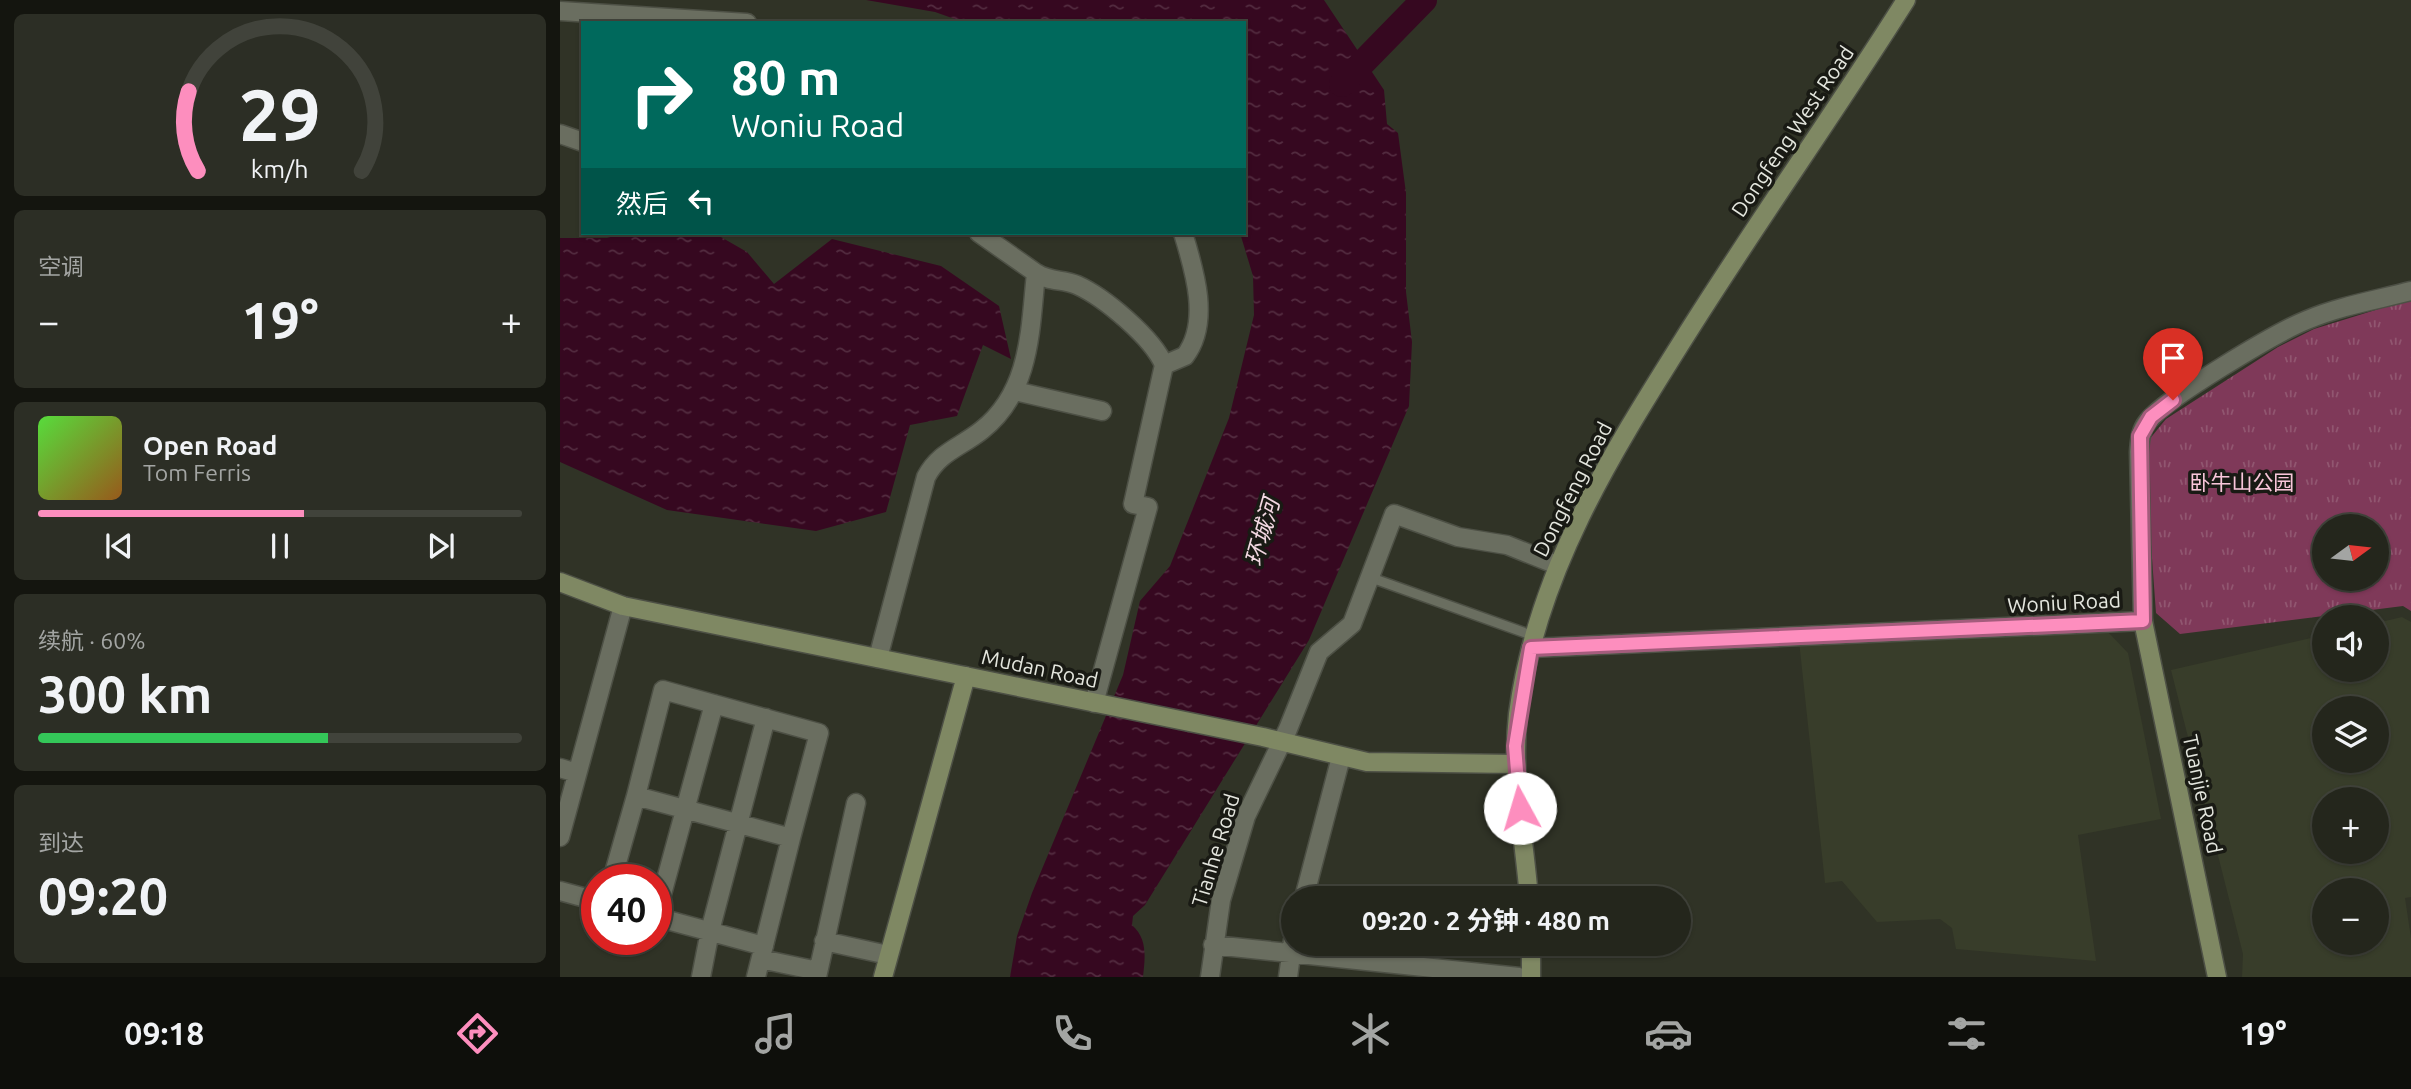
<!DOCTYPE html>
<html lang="zh">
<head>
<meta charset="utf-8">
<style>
	:root { --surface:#24261c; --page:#2c2e25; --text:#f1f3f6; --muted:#a3a5a3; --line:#41433b; --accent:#fd8ebe }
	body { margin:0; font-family:Ubuntu,"Noto Sans SC",sans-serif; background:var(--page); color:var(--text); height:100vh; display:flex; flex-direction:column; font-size:26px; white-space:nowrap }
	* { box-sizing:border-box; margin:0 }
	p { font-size:23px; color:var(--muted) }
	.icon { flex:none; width:38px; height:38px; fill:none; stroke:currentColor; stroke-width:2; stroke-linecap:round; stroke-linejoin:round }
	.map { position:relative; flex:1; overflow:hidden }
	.side { display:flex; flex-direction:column; gap:14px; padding:14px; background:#14150f; width:560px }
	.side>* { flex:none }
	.top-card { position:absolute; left:21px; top:21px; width:665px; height:214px; border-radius:0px; box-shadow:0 2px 5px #0004,0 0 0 2px var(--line); background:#00695c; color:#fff; overflow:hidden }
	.needle { width:46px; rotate:75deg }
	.buttons { position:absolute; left:1752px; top:514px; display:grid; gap:14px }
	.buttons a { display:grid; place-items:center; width:77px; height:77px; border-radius:50%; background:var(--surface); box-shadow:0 2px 5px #0004,0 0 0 2px var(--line); font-size:35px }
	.speed { position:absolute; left:21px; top:864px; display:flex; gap:14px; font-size:35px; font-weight:700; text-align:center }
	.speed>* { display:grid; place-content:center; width:91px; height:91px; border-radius:50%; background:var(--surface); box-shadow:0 2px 5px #0004,0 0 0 2px var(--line); line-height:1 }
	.speed .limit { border:10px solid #d22; background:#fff; color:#111 }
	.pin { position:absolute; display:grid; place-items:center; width:60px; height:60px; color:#fff; margin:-72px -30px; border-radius:50% 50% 50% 0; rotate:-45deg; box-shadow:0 0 7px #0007 }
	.pin .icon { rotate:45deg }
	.me { position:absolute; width:77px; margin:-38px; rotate:354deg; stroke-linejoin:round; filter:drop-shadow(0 0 5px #0008) }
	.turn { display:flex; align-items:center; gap:24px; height:147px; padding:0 35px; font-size:32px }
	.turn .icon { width:91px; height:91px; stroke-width:2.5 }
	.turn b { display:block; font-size:49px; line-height:60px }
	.then { display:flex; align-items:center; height:66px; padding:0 35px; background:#0003; gap:14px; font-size:26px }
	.big { font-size:52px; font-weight:700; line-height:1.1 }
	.side .tile { flex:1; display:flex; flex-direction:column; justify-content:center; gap:10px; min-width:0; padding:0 24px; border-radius:10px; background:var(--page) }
	.side .dial { align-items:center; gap:0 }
	.dial svg { height:182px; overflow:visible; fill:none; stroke:var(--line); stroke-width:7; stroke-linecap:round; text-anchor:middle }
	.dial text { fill:var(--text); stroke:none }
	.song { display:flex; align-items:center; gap:21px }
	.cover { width:84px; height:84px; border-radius:10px; background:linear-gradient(135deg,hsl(110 70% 55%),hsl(30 70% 35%)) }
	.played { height:7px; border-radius:4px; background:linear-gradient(90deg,var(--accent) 55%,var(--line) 55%) }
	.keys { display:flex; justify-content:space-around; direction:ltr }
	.heat { display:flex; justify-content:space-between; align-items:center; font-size:38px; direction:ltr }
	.charge { height:10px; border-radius:5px; background:linear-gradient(90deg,#34c759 60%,var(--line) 0) }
	.trip { position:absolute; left:721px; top:886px; width:410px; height:70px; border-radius:35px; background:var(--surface); box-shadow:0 2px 5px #0004,0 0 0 2px var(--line); font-weight:700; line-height:70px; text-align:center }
	.dock { display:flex; height:112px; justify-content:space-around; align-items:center; background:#0e0f0b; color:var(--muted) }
	.dock .icon { width:49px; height:49px }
	.dock .active { color:var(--accent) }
	.dock b { font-size:32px; color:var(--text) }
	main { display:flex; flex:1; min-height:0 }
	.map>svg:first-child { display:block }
</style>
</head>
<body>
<main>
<section class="side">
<div class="tile dial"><svg viewBox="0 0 100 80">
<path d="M14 69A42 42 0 1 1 86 69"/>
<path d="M14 69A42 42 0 0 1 10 34" stroke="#fd8ebe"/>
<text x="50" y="56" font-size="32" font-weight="700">29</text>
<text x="50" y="72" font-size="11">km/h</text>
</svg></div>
<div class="tile"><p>空调</p>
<div class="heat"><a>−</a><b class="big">19°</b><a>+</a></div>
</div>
<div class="tile">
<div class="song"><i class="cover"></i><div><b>Open Road</b><p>Tom Ferris</p></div></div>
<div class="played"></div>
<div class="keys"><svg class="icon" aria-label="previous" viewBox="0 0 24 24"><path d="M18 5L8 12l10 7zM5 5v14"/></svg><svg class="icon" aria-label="pause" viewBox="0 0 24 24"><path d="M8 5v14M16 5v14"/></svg><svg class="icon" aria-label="next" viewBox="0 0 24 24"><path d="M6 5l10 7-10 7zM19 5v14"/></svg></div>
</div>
<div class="tile"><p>续航 · 60%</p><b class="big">300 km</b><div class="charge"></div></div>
<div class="tile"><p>到达</p><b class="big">09:20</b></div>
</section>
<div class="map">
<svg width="1851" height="977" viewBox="0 0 1851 977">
	<defs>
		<pattern id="park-tufts" width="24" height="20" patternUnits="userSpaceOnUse" patternTransform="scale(1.75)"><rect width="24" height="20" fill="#7f3959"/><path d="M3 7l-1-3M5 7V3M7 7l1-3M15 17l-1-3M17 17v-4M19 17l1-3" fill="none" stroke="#915670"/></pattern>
		<pattern id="water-ripples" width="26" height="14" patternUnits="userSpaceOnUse" patternTransform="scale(1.75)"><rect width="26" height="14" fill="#360820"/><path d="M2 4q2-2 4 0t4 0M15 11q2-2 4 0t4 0" fill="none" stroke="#532c40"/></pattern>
	</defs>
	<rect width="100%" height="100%" fill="#303326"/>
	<!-- built -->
	<path fill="#383d2a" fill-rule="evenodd" d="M 1842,617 L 1851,622 L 1851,897 L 1845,898 L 1851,938 L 1851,977 L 1682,977 L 1683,954 L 1611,670 L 1764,635 L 1764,670 L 1816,670 L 1817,623 ZM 1764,709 L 1816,709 L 1816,761 L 1764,761 ZM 1764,800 L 1816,800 L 1816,852 L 1764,852 ZM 1764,891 L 1816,891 L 1816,943 L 1764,943 Z
		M 1547,631 L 1568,653 L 1601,819 L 1518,835 L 1536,961 L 1396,949 L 1392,928 L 1380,919 L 1317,922 L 1282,881 L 1265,883 L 1239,641 Z"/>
	<!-- park -->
	<path fill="url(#park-tufts)" fill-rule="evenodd" d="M 1851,299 L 1851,611 L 1843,606 L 1620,634 L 1596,613 L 1585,462 L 1588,441 L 1606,419 L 1718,347 L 1754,329 ZM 1764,527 L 1816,527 L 1816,579 L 1764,579 Z"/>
	<!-- water -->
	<path fill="url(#water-ripples)" d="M 306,0 L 764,0 L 824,90 L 827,124 L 838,133 L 846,193 L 846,292 L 852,342 L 849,406 L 749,640 L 585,905 L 573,916 L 572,925 C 588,939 585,958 583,977 L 450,977 L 457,936 L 472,893 L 563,675 L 580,601 L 610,566 L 669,418 L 694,315 L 693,276 L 680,233 L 684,233 L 684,23 L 406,23 L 375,12 Z
		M 65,233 L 154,233 L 187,252 L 214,284 L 272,239 L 381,266 L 439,306 L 451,359 L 423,345 L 397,416 L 350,425 L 326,512 L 256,531 L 107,510 L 0,462 L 0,238 L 47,238 Z"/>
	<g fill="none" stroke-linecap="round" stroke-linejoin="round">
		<!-- river -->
		<path stroke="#360820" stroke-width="26" d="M 782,84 L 864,0"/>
		<!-- lane casing -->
		<g stroke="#4d5045" stroke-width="12">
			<path id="lane" d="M 809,577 L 974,636"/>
		</g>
		<!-- street casing -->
		<g stroke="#4d5045" stroke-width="21">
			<path id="street" d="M 0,11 L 187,23
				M 0,134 L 23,142
				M 476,273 C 489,282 503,279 517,285 C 544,297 593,338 604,365 L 573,504 L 588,507 L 534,703
				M 604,365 L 625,356 C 651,322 634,269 623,233
				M 455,391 L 542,411
				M 971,648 L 1583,621 L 1579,452 C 1580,440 1580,431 1588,421 C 1606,398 1717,332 1747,320 C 1780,306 1816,300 1851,291
				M 318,658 L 366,477 C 379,452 401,447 422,430 C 471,391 470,330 476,273 L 419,233
				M 0,768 L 17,773
				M 76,796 L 103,690 L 259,733 L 231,838
				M 0,837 L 63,606
				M 52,880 L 76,796 L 231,838 L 196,977
				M 0,891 L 37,901
				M 744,898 L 781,757
				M 96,916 L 154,704
				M 96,917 L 204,946
				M 264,941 L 328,955
				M 653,945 L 959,977
				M 201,959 L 258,971
				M 141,977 L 150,931 L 206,718
				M 257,977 L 296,803
				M 650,977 L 661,900 L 686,816 L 728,729 L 759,652 L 792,624 L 834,514 L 898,537 L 947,545 L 997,565
				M 728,977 L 733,940"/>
		</g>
		<!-- secondary casing -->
		<g stroke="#4d5045" stroke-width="21">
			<path id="secondary" d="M 0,582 L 63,606 L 703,737 L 807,762 L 956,764
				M 1583,621 L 1657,977
				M 969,898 C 964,836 951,775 958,714 C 976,574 1050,456 1123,340 C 1195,225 1274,114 1346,0
				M 971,943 L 971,977
				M 323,977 L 406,676"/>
		</g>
		<!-- lane -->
		<use href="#lane" stroke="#6a6e60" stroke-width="9"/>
		<!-- street -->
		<use href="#street" stroke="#6a6e60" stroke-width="18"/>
		<!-- secondary -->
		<use href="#secondary" stroke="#7f8863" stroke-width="18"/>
	</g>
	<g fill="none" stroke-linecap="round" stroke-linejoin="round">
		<!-- route casing -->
		<g stroke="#a45c7c" stroke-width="18">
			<path id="route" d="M 960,808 L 955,746 L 971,648 L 1583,621 L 1580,436 L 1591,417 L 1613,400"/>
		</g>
		<!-- route -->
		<use href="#route" stroke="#fd8ebe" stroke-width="12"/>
	</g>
	<g text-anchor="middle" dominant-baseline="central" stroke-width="7" stroke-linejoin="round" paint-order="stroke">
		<!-- street labels -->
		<g font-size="21" fill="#e4e6de" stroke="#191a14">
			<text transform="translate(1232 131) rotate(-56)">Dongfeng West Road</text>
			<text transform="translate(1012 489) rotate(-63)">Dongfeng Road</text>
			<text transform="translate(1504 602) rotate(-3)">Woniu Road</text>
			<text transform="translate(480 668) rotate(12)">Mudan Road</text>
			<text transform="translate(1643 794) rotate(78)">Tuanjie Road</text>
			<text transform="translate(655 850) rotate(-73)">Tianhe Road</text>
		</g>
		<!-- park labels -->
		<g font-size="21" fill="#f9c6da" stroke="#191a14">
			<text x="1682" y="482">卧牛山公园</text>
		</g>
		<!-- water labels -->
		<g font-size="23" font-style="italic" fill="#f3d8e2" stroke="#191a14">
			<text transform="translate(702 532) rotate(-74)">环城河</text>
		</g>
	</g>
</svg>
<div class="buttons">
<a><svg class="needle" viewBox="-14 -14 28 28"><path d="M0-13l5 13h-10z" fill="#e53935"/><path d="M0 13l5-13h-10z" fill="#a3a5a3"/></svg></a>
<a><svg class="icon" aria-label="sound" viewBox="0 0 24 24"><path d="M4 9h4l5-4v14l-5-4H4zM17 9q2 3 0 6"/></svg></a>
<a><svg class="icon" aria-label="layers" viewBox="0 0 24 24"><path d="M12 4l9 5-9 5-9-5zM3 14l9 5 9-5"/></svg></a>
<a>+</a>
<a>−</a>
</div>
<div class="speed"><div class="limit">40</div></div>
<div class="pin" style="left:1613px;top:400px;background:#d93025"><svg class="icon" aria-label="arrive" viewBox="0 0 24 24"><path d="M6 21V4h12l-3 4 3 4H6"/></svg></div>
<svg class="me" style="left:960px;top:808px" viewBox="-20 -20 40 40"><circle r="19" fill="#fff"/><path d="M0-13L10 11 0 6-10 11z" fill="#fd8ebe"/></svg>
<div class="trip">09:20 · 2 分钟 · 480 m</div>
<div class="top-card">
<div class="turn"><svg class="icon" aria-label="right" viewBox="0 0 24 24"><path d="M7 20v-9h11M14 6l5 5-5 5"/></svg><div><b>80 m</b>Woniu Road</div></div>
<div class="then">然后<svg class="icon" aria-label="left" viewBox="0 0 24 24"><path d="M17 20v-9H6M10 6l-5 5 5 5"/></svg></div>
</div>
</div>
</main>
<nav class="dock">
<b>09:18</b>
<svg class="icon active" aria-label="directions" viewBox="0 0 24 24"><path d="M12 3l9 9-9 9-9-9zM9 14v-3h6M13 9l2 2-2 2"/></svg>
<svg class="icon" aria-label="music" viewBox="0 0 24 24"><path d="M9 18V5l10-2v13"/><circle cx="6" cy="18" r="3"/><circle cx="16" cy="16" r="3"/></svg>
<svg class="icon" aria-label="phone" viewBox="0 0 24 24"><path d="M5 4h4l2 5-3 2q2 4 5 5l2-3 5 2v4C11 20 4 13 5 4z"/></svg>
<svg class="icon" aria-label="climate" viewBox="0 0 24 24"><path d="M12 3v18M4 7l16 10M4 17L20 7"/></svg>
<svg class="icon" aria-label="car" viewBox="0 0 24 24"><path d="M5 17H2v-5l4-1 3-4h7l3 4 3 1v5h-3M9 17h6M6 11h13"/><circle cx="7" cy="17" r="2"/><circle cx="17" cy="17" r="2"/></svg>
<svg class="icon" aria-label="filters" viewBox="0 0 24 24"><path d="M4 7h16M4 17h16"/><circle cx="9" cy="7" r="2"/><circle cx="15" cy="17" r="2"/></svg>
<b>19°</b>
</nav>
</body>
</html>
